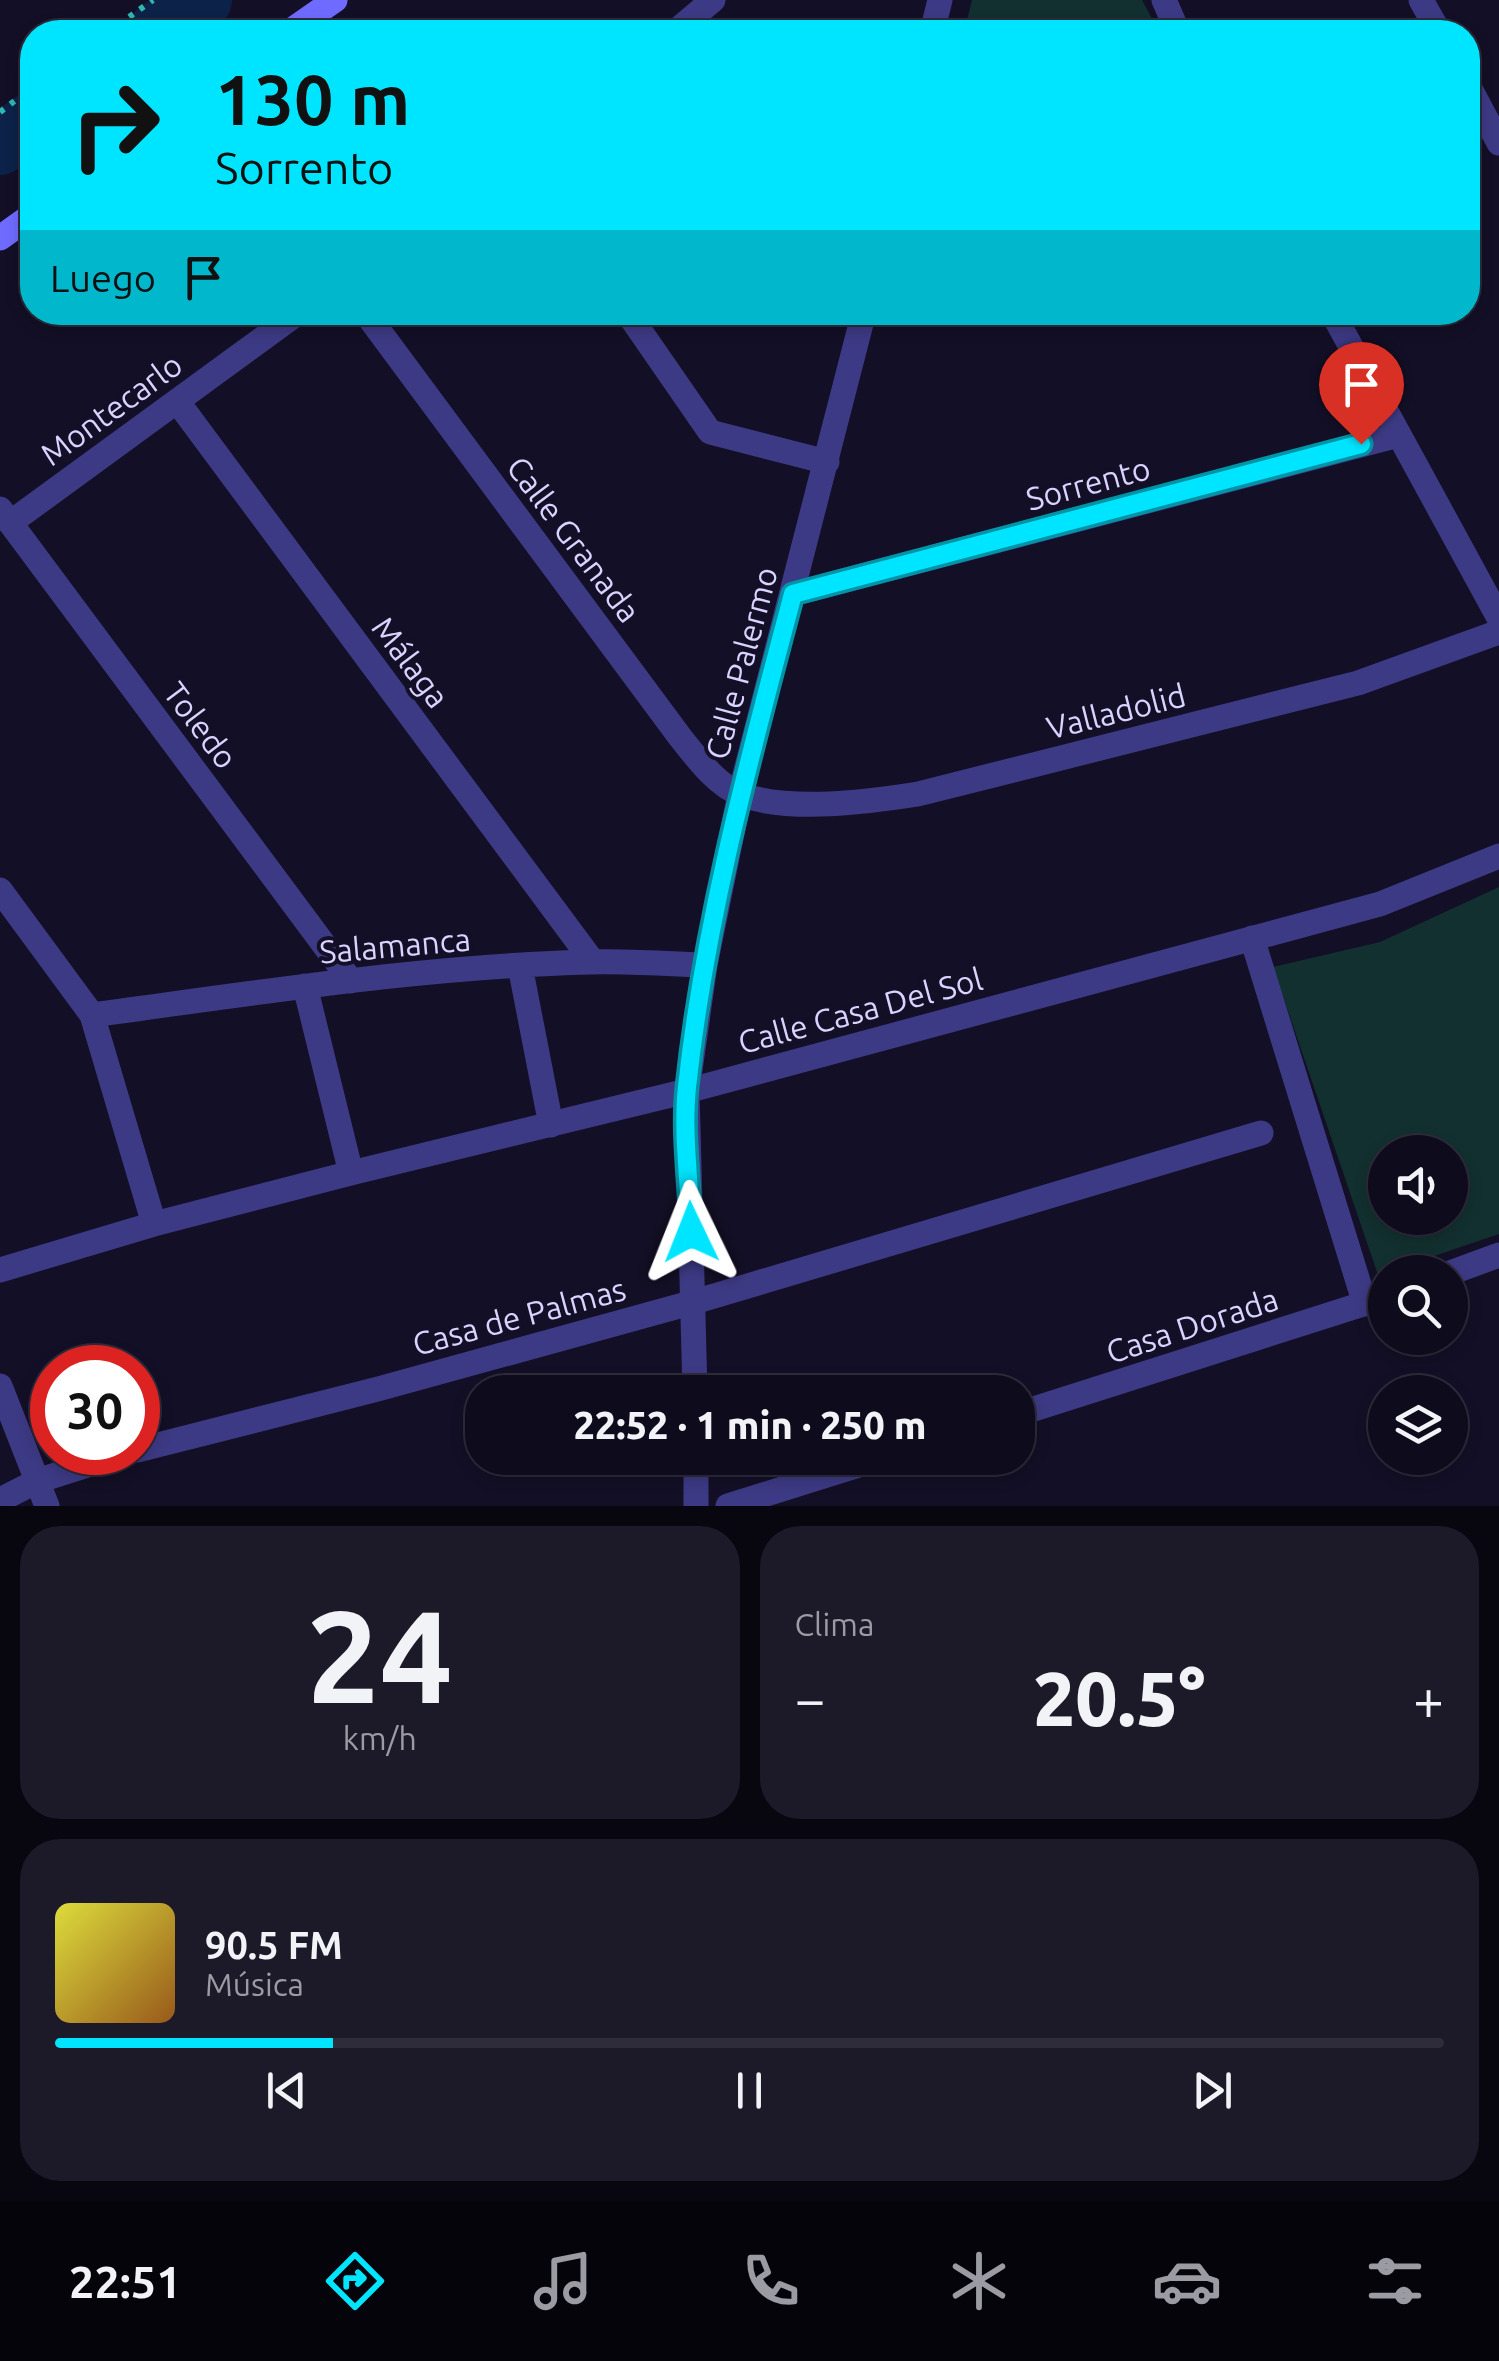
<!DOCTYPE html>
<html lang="es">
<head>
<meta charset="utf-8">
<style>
	:root { --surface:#0e0b1c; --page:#1c1929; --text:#f1f3f6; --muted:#9b9ba3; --line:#2e2b3b; --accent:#00e5ff }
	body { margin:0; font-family:Ubuntu,sans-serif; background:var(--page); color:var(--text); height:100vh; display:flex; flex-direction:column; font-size:38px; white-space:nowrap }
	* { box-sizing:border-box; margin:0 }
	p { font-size:32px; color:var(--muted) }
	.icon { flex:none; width:55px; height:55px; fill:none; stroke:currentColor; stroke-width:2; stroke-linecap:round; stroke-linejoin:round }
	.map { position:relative; height:1506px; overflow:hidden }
	.panel { display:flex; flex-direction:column; gap:20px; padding:20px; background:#08060f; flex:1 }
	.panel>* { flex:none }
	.guide { position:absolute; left:20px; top:20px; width:1460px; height:305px; border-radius:40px; box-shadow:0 5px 15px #0003,0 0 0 2px var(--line); background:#00e5ff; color:#111; overflow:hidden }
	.fabs { position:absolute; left:1368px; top:1135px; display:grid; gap:20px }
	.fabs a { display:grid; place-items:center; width:100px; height:100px; border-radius:50%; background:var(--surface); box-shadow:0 5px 15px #0003,0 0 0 2px var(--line); font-size:50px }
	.speed { position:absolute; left:30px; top:1345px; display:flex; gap:20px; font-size:50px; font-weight:700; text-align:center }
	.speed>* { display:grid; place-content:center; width:130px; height:130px; border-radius:50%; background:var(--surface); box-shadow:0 5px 15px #0003,0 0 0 2px var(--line); line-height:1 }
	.speed .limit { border:15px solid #d22; background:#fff; color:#111 }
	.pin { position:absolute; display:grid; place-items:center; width:85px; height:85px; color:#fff; margin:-102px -42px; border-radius:50% 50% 50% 0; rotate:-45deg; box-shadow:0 0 10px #0007 }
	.pin .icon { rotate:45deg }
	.me { position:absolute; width:110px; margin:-55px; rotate:358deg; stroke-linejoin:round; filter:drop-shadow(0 0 8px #0008) }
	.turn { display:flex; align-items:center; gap:35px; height:210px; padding:0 30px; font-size:45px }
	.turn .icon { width:130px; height:130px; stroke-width:2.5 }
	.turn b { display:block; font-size:70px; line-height:85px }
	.then { display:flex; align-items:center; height:95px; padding:0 30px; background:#0003; gap:20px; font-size:38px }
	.big { font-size:75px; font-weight:800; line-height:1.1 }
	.panel .card { flex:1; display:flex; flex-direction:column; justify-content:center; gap:15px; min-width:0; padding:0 35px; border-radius:40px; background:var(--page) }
	.panel .dial { align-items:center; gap:0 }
	.dial b { font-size:130px; line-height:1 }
	.song { display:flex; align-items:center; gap:30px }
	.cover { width:120px; height:120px; border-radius:15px; background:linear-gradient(135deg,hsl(60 70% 55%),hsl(30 70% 35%)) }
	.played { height:10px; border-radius:5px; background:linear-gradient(90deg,var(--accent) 20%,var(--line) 20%) }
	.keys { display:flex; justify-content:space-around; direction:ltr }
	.heat { display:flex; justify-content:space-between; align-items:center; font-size:55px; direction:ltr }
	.panel .tiles { flex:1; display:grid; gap:20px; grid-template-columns:1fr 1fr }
	.card:last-child { grid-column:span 2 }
	.trip { position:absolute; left:465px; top:1375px; width:570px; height:100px; border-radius:40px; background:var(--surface); box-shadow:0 5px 15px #0003,0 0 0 2px var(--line); font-weight:800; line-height:100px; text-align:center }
	.tabs { display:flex; height:160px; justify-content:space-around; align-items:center; background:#06040b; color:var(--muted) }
	.tabs .icon { width:70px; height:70px }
	.tabs .active { color:var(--accent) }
	.tabs b { font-size:45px; color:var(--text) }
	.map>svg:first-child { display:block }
</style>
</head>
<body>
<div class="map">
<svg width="1499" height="1506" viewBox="0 0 1499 1506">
	<rect width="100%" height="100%" fill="#130f26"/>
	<!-- green -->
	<path fill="#12302f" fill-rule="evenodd" d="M 972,0 L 1142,0 L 1159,32 L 964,32 Z
		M 1499,887 L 1499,1234 L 1378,1275 L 1273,967 L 1380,942 ZM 1385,1152 L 1450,1152 L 1450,1218 L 1385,1218 Z"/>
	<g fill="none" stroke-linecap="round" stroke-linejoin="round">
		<!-- river -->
		<path stroke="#0c2248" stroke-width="60" d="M 157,32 L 202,0
			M 0,145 L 32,122"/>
		<!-- path -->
		<path stroke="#2fb8b0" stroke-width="6" stroke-dasharray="5 8" stroke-linecap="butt" d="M 108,32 L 153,0
			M 0,112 L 32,88"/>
		<!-- street -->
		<path stroke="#3d3a85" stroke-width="25" d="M 1164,0 L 1178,32
			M 1421,0 L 1439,32
			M 675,32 L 713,0
			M 932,32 L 940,0
			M 1468,85 L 1499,143
			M 365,312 L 680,737 C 696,757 717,786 742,795 C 792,812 867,802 918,794 L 1358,683 L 1499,632
			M 627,312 L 710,432 L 827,462
			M 1332,312 L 1499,618
			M 177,401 L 593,962
			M 0,509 L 351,981
			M 10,523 L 299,312
			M 793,594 L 1399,435
			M 0,890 L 92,1015 L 154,1224
			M 1252,938 L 1365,1304
			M 520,966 L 551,1125
			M 305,986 L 351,1173
			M 92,1015 C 257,993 424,966 591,962 C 629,961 667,964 705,965
			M 0,1270 L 154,1224 L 351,1173 L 687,1091 L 1380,904 L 1499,856
			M 1450,1273 L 1499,1255
			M 0,1386 L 47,1506
			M 695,1392 L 687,1091 L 705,965 L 740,794 L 864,312
			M 1018,1414 L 1385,1297
			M 138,1450 L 378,1389 L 694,1302 L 1261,1133
			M 696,1458 L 696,1506
			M 0,1500 L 37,1481 L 128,1452
			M 728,1506 L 881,1458"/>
		<!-- secondary -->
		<path stroke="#6f6bff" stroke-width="25" d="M 289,32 L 335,0
			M 0,238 L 32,215"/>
	</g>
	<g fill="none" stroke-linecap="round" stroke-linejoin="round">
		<!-- route casing -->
		<g stroke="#0095a6" stroke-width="25">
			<path id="route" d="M 691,1232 C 690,1185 682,1133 687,1087 C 705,919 750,756 793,594 L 1361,444"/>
		</g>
		<!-- route -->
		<use href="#route" stroke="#00e5ff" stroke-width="18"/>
	</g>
	<g text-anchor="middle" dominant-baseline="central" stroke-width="8" stroke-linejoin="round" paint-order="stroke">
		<!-- street labels -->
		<g font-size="32" fill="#d9d4ff" stroke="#130f26">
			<text transform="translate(111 409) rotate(-36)">Montecarlo</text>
			<text transform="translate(1088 483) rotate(-15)">Sorrento</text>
			<text transform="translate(574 539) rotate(53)">Calle Granada</text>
			<text transform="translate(411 662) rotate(53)">Málaga</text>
			<text transform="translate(741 663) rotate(-75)">Calle Palermo</text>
			<text transform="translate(1116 711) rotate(-14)">Valladolid</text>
			<text transform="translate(201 725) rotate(53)">Toledo</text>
			<text transform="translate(395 945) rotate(-5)">Salamanca</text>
			<text transform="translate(860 1010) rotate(-15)">Calle Casa Del Sol</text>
			<text transform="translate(519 1316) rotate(-15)">Casa de Palmas</text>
			<text transform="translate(1192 1325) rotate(-18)">Casa Dorada</text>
		</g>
	</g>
</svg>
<div class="fabs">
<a><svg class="icon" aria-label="sound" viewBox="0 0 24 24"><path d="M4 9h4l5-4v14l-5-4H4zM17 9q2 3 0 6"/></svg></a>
<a><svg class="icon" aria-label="search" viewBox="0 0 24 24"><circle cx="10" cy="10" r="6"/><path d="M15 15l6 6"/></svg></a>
<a><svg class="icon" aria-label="layers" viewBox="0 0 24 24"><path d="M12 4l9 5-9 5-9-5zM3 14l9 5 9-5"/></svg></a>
</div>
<div class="speed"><div class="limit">30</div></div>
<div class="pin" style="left:1361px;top:444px;background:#d93025"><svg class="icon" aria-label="arrive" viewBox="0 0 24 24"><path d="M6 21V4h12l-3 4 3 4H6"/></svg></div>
<svg class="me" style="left:691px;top:1232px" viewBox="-20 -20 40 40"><path d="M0-17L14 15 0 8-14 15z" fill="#00e5ff" stroke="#fff" stroke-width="4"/></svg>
<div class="trip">22:52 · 1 min · 250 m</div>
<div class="guide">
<div class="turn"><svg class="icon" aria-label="right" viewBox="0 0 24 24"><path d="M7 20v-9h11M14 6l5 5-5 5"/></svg><div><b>130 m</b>Sorrento</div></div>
<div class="then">Luego<svg class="icon" aria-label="arrive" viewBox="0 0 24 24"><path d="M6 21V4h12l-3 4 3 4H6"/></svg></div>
</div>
</div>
<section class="panel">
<div class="tiles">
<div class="card dial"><b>24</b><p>km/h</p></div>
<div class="card"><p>Clima</p>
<div class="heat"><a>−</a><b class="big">20.5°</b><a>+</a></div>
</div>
<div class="card">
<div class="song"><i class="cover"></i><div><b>90.5 FM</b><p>Música</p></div></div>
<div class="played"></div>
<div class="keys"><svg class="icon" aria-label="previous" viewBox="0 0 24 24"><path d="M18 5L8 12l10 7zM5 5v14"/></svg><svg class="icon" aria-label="pause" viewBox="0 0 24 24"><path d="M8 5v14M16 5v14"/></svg><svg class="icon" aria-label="next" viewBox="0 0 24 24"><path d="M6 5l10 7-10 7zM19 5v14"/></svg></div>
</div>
</div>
</section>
<nav class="tabs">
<b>22:51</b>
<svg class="icon active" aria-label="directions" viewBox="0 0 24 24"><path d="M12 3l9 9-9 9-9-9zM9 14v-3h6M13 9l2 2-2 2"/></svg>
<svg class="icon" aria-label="music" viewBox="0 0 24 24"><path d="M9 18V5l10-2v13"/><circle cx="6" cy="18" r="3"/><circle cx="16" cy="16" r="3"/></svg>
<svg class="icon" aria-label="phone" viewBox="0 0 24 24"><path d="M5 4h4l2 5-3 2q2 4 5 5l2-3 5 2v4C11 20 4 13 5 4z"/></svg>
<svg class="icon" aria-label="climate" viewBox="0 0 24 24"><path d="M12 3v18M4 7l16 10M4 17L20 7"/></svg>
<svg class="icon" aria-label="car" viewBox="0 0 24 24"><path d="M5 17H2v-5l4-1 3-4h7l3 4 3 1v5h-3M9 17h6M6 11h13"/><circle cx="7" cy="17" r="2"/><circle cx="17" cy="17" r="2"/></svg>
<svg class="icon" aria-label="filters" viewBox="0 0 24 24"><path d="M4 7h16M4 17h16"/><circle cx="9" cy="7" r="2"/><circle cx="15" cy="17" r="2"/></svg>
</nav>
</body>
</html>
